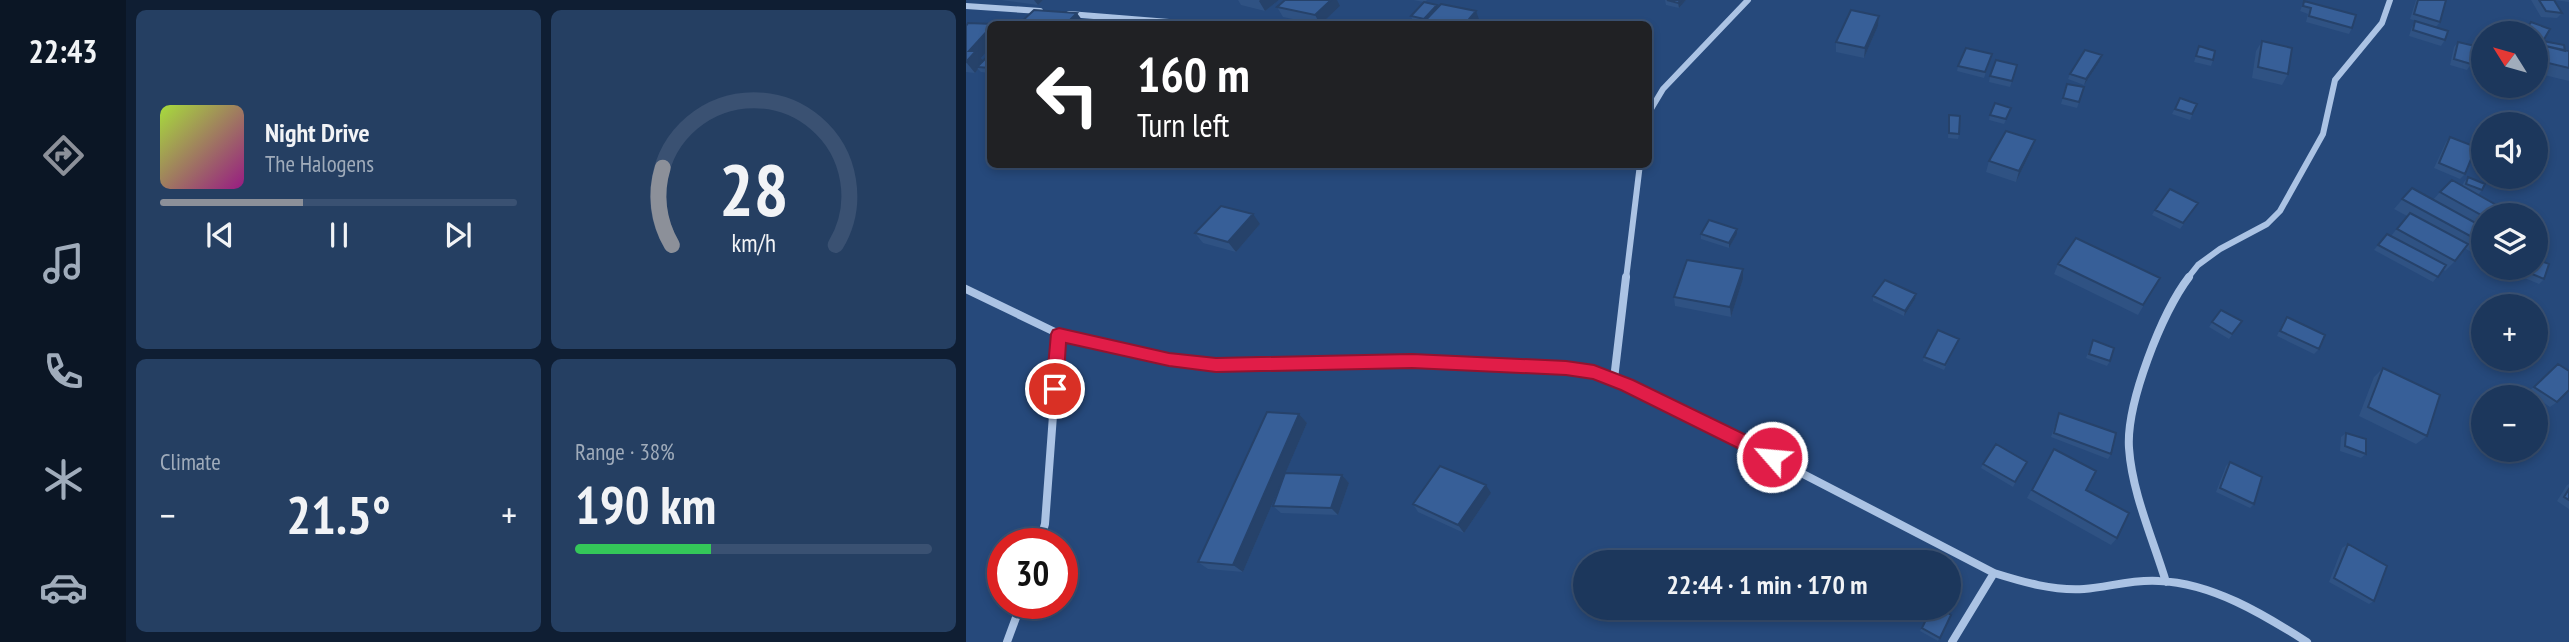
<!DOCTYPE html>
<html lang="en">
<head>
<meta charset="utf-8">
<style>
	:root { --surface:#1c375c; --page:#253f62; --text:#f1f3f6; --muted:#a0acbb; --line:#3a5172; --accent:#8c9099 }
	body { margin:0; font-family:"PT Sans Narrow",sans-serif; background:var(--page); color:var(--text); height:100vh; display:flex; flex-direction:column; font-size:26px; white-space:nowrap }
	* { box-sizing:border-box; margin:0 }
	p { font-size:23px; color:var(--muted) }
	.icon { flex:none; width:38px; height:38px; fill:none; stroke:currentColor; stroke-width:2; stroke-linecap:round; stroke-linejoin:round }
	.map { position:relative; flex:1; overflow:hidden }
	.sheet { display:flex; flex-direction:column; gap:10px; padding:10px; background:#0f1e33; width:840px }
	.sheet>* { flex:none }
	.hud { position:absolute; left:21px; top:21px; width:665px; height:147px; border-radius:10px; box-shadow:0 4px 10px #0003,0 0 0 2px var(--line); background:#202124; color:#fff; overflow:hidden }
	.needle { width:46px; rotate:307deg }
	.fabs { position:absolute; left:1505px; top:21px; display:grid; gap:14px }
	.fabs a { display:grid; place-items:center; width:77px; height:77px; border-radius:50%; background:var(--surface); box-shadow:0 4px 10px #0003,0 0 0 2px var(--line); font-size:35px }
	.speed { position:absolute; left:21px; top:528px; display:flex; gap:14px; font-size:35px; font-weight:700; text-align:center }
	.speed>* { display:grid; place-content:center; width:91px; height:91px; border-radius:50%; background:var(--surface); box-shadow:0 4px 10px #0003,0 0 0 2px var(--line); line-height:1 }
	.speed .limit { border:10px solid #d22; background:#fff; color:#111 }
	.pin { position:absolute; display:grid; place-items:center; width:60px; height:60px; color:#fff; margin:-30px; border:4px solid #fff; border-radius:50%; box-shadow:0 2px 7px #0007 }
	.me { position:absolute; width:77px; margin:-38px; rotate:297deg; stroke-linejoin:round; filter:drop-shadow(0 0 5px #0008) }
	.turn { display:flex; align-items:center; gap:24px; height:147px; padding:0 35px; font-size:32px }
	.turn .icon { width:91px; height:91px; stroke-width:2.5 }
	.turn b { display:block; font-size:49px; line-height:60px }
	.big { font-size:52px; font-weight:800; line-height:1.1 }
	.sheet .card { flex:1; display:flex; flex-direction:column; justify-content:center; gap:10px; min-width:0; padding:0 24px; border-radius:10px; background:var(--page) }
	.sheet .dial { align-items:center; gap:0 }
	.dial svg { height:182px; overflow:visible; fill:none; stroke:var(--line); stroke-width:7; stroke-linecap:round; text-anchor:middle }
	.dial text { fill:var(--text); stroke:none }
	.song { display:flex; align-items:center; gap:21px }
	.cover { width:84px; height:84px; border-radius:10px; background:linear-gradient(135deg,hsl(80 70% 55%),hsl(310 70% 35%)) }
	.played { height:7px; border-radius:4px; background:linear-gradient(90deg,var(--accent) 40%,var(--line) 40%) }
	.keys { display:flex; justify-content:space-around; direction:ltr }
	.heat { display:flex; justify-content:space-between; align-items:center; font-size:38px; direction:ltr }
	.charge { height:10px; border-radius:5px; background:linear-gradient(90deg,#34c759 38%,var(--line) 0) }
	.sheet .tiles { flex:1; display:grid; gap:10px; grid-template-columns:repeat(2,1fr) }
	.trip { position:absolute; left:607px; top:550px; width:388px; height:70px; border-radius:35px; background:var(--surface); box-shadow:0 4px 10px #0003,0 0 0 2px var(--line); font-weight:800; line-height:70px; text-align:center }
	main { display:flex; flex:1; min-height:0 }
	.tabs { display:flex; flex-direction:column; width:126px; justify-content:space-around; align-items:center; background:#0b1625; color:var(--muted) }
	.tabs .icon { width:49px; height:49px }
	.tabs .active { color:var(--accent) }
	.tabs b { font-size:32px; color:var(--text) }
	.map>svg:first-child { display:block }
</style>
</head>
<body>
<main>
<nav class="tabs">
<b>22:43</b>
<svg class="icon active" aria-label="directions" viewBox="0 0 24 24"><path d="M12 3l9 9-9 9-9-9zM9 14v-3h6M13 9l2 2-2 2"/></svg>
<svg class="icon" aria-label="music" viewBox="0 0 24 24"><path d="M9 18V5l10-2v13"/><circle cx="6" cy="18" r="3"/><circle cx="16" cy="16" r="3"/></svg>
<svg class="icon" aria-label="phone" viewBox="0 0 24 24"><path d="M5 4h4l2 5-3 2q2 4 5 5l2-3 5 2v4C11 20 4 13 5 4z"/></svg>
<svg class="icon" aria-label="climate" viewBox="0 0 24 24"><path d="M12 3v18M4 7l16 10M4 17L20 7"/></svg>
<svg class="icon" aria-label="car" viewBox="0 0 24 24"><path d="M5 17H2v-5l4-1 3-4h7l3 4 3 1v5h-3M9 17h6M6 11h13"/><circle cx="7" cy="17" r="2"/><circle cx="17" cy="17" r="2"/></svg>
</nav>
<section class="sheet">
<div class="tiles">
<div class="card">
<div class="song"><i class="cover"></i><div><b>Night Drive</b><p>The Halogens</p></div></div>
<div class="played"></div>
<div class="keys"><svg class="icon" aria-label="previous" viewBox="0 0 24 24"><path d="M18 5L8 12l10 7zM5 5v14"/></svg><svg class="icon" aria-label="pause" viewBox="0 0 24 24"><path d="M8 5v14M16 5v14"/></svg><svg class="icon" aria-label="next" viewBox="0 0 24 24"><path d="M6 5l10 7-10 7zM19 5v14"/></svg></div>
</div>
<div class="card dial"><svg viewBox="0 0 100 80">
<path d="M14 69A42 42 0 1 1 86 69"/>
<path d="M14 69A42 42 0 0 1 10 35" stroke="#8c9099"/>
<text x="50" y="56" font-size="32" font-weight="700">28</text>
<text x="50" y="72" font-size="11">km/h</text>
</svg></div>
<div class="card"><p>Climate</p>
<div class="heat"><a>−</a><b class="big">21.5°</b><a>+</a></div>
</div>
<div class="card"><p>Range · 38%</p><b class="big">190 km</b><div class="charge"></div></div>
</div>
</section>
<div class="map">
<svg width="1603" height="642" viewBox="0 0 1603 642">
	<rect width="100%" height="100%" fill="#26497b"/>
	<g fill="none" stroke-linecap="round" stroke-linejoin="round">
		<!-- street-far1 -->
		<path stroke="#abc3e4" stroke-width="6" d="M 0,6 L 74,11
			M 103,14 L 228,24
			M 682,114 L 697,89 L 782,0
			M 660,279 L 674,164
			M 1221,279 L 1232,265 L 1254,249 L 1301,224 L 1314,211 L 1357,134 L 1369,80 L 1416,23 L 1424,0"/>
		<!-- street -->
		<path stroke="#abc3e4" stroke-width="8" d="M 0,289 L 93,334 L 203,359 L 250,365 L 446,361 L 600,368 L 628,372 L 687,396 L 1028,573 C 1057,582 1087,591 1118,589 C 1143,587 1167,579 1193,581 C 1246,583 1297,614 1341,642
			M 648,379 L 660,277
			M 73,544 L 79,524 L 93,334
			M 1200,582 C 1187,539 1166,493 1163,448 C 1160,404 1196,312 1223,277
			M 41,642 L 55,604
			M 986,642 L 1028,573"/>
	</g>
	<!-- wall -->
	<path fill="#2f5283" d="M 35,0 L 77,0 L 72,5 Z
		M 272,0 L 313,0 L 299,11 L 275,5 Z
		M 447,0 L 461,0 L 458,3 L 471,5 L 472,7 L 514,22 L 511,24 L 457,24 L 447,22 L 445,16 L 458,2 Z
		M 699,0 L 720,0 L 713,8 L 700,5 Z
		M 1450,0 L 1480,0 L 1474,22 L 1470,27 L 1444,19 Z
		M 1565,0 L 1603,0 L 1603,2 L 1588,0 L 1596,13 L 1591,18 L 1575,17 Z
		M 1338,1 L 1386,28 L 1383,34 L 1340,22 L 1342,14 L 1334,11 Z
		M 374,6 L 355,24 L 350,24 L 317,17 L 311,7 Z
		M 913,16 L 912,26 L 898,58 L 870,52 L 870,42 Z
		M 1449,21 L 1479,40 L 1475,46 L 1443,36 L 1446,27 Z
		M 1565,22 L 1577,41 L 1603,51 L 1603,81 L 1570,73 L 1570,33 L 1557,33 Z
		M 24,24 L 24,48 L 15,58 L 17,60 L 24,55 L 24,73 L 15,72 L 12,69 L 9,73 L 0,72 L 0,26 Z
		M 1296,41 L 1322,74 L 1316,85 L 1286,78 L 1290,51 Z
		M 1492,42 L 1505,64 L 1501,70 L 1484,65 L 1488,47 Z
		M 1233,46 L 1247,60 L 1245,66 L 1228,62 Z
		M 1026,54 L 1018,78 L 991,71 L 992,66 Z
		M 1136,55 L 1134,61 L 1118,85 L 1102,79 L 1104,74 Z
		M 1051,65 L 1044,87 L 1023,82 L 1024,76 Z
		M 1101,84 L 1118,87 L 1111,108 L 1095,104 Z
		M 1214,98 L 1231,104 L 1224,120 L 1206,114 Z
		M 1043,113 L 1038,124 L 1023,120 L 1024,115 Z
		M 983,115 L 993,134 L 992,139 L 982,138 Z
		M 1484,137 L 1499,174 L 1494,179 L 1468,168 L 1480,142 Z
		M 1069,140 L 1065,151 L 1050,182 L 1020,172 L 1023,161 Z
		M 1502,177 L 1516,190 L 1512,195 L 1517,215 L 1517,258 L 1498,248 L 1489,261 L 1479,271 L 1477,269 L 1467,282 L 1408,250 L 1421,234 L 1425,236 L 1441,216 L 1428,209 L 1446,188 L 1467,200 L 1474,192 L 1496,186 L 1498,182 Z
		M 1229,208 L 1214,229 L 1186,215 L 1189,210 Z
		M 294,224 L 270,252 L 237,243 L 229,233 Z
		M 735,234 L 771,234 L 763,248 L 735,239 Z
		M 1092,264 L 1194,278 L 1172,315 L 1088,274 Z
		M 1551,268 L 1570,268 L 1578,279 L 1573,284 L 1549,274 Z
		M 777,279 L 765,317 L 709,306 L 708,297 Z
		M 950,294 L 949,299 L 938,316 L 907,301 L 907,296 Z
		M 1255,310 L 1276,321 L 1263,339 L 1243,327 Z
		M 1321,317 L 1353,349 L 1348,354 L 1311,336 L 1317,322 Z
		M 1127,340 L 1144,361 L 1141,366 L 1120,358 Z
		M 991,344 L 978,370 L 957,361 L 958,357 Z
		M 1592,364 L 1591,402 L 1584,407 L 1562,392 Z
		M 1417,368 L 1461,436 L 1450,444 L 1393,416 L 1408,377 Z
		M 1093,413 L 1145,454 L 1142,459 L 1085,437 Z
		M 333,414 L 341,423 L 277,572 L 242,569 L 232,562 Z
		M 1380,433 L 1400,454 L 1395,458 L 1374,451 L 1375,437 Z
		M 1088,449 L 1120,490 L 1151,538 L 1145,545 L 1061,498 Z
		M 1061,462 L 1047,487 L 1015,468 L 1017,464 Z
		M 1264,462 L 1288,504 L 1284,508 L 1250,492 L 1260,466 Z
		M 376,475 L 383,483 L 372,515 L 315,513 L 307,506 Z
		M 1603,484 L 1603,509 L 1591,501 L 1601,485 Z
		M 525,493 L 498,533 L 452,512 L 447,504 Z
		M 1382,544 L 1408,601 L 1403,604 L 1363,582 L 1376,548 Z
		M 966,607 L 985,615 L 972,641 L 954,631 Z"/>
	<!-- shaded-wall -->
	<path fill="#26426a" d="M 68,0 L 77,0 L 72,5 Z
		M 294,0 L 313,0 L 299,11 L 293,1 Z
		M 365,0 L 371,0 L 374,6 L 355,24 L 354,24 L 349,15 Z
		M 715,0 L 720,0 L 713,8 L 712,3 Z
		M 471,5 L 473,11 L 460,24 L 458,19 Z
		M 510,11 L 514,22 L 511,24 L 499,24 Z
		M 111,13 L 119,24 L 100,24 Z
		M 913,16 L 912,26 L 898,58 L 899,48 Z
		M 24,28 L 24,48 L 15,58 L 19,62 L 11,67 L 12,69 L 9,73 L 0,62 L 3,51 Z
		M 1136,55 L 1134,61 L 1118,85 L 1120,79 Z
		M 1069,140 L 1065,151 L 1050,182 L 1053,171 Z
		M 287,214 L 294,224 L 270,252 L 262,242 Z
		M 771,229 L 771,234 L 763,248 L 763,243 Z
		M 777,269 L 777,279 L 765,317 L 764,307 Z
		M 950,294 L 949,299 L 938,316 L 939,311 Z
		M 333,414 L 341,423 L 277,572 L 267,565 Z
		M 376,475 L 383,483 L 372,515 L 365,508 Z
		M 520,485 L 525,493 L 498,533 L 492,525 Z"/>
	<!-- building -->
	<path fill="#375f98" stroke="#26426a" stroke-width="2" d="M 319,0 L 365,0 L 349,15 L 311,7 Z
		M 701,0 L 715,0 L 712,3 Z
		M 1452,0 L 1480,0 L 1474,22 L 1448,14 Z
		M 1573,0 L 1588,0 L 1596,13 L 1580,11 Z
		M 1338,1 L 1390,15 L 1386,28 L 1343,16 L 1345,8 L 1337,6 Z
		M 458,2 L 471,5 L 458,19 L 445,16 Z
		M 475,4 L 510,11 L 499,24 L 456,24 Z
		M 68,10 L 111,13 L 100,24 L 53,24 Z
		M 885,10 L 913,16 L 899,48 L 870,42 Z
		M 1449,21 L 1482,31 L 1479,40 L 1447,30 Z
		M 1565,22 L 1584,29 L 1577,41 L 1598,45 L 1599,51 L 1571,44 L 1570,33 L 1558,33 Z
		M 2,23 L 28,24 L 24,24 L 24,28 L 3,51 L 10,51 L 0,62 L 0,26 Z
		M 1296,41 L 1326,48 L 1322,74 L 1292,67 Z
		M 1492,42 L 1509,46 L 1505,64 L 1488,59 Z
		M 1570,44 L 1603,51 L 1603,68 L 1570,60 Z
		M 1233,46 L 1249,51 L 1247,60 L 1230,56 Z
		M 1000,48 L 1026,54 L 1019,72 L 992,66 Z
		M 1119,50 L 1136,55 L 1120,79 L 1104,74 Z
		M 23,55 L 24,55 L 24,68 L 11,67 Z
		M 1030,60 L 1051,65 L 1046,81 L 1024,76 Z
		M 1101,84 L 1118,87 L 1113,102 L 1097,98 Z
		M 1214,98 L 1231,104 L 1226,114 L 1209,109 Z
		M 1029,103 L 1045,108 L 1040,119 L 1024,115 Z
		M 983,115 L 994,116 L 993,134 L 983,133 Z
		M 1040,131 L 1069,140 L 1053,171 L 1023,161 Z
		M 1484,137 L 1510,147 L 1499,174 L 1473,163 Z
		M 1502,177 L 1519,184 L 1516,190 L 1500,184 Z
		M 1486,180 L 1548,215 L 1517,215 L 1517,216 L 1474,192 Z
		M 1446,188 L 1517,227 L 1517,243 L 1436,199 Z
		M 1204,189 L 1232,203 L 1217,223 L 1189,210 Z
		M 255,206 L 287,214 L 262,242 L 229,233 Z
		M 1444,213 L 1502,244 L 1489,261 L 1431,229 Z
		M 743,220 L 771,229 L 763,243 L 735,234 Z
		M 1421,234 L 1480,265 L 1472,277 L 1412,245 Z
		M 1110,238 L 1194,278 L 1177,305 L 1092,264 Z
		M 1570,259 L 1583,264 L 1578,279 L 1554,269 L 1555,268 L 1570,268 Z
		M 721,260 L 777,269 L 764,307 L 708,297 Z
		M 919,280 L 950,294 L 939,311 L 907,296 Z
		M 1255,310 L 1276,321 L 1266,334 L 1246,322 Z
		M 1321,317 L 1359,335 L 1353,349 L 1314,331 Z
		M 972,330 L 993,339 L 979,365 L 958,357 Z
		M 1127,340 L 1148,348 L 1144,361 L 1123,354 Z
		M 1592,364 L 1603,371 L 1603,390 L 1591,402 L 1568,387 Z
		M 1417,368 L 1474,395 L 1461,436 L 1402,407 Z
		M 301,412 L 333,414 L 267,565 L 232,562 Z
		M 1093,413 L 1150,433 L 1145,454 L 1088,433 Z
		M 1380,433 L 1400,439 L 1400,454 L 1379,446 Z
		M 1030,444 L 1061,462 L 1049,482 L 1017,464 Z
		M 1088,449 L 1130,471 L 1120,490 L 1163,513 L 1151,538 L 1066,490 Z
		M 1264,462 L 1296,477 L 1288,504 L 1254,488 Z
		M 474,466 L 520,485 L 492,525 L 447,504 Z
		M 319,473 L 376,475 L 365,508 L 307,506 Z
		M 1603,489 L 1603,500 L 1598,497 Z
		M 1382,544 L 1421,566 L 1408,601 L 1368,578 Z
		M 966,607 L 973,607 L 985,615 L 974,638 L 956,628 Z"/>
	<!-- route -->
	<path fill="#e11d48" stroke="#92132f" stroke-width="2" d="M 93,328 L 203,353 L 250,358 L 446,354 L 600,361 L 628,365 L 667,380 L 813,451 L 815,457 L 813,462 L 806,465 L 800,462 L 655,390 L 627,379 L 600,375 L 446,368 L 250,372 L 203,366 L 100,343 L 97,389 L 95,394 L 89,396 L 83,394 L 80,389 L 85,334 L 87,330 Z"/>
</svg>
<div class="fabs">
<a><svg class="needle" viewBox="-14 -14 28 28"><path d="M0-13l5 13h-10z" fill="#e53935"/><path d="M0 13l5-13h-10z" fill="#a0acbb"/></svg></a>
<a><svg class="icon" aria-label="sound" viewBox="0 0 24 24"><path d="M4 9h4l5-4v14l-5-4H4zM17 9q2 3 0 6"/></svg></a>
<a><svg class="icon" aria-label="layers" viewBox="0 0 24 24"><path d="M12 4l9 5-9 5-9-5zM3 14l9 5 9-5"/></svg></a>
<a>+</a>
<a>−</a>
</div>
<div class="speed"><div class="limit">30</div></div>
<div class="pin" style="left:89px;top:389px;background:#d93025"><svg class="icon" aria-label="arrive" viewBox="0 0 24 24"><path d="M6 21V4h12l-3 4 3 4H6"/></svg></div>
<svg class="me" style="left:806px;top:457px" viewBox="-20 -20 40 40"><circle r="17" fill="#e11d48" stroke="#fff" stroke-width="3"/><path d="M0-11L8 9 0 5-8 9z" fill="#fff"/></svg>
<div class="trip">22:44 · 1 min · 170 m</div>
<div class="hud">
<div class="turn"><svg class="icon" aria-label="left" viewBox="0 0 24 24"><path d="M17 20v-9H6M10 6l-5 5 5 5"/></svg><div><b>160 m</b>Turn left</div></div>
</div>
</div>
</main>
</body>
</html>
